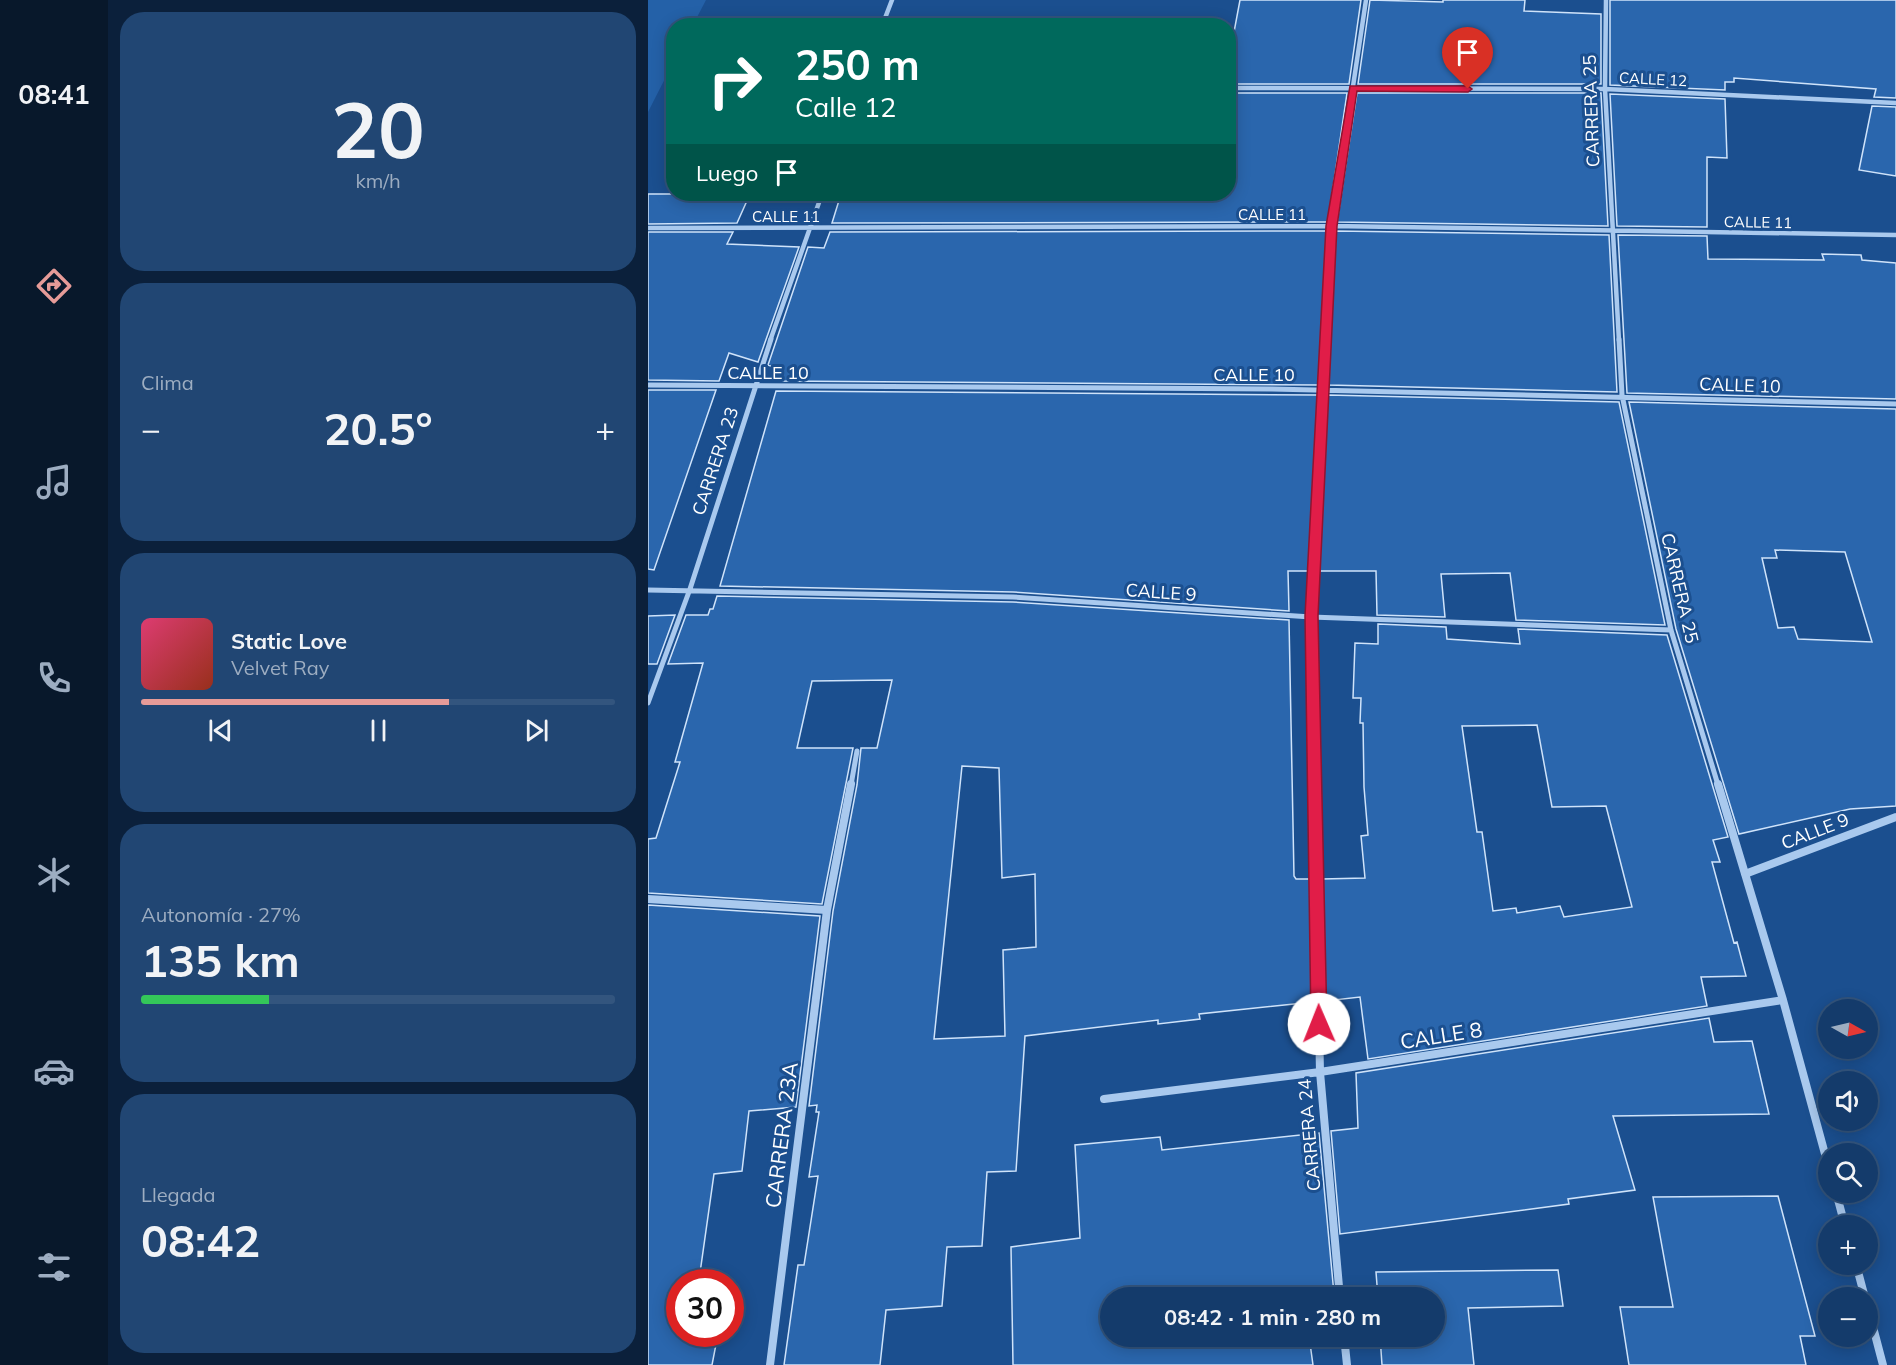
<!DOCTYPE html>
<html lang="es">
<head>
<meta charset="utf-8">
<style>
	:root { --surface:#143b6b; --page:#214673; --text:#f1f3f6; --muted:#9dadc1; --line:#33557e; --accent:#e69b98 }
	body { margin:0; font-family:Mulish,sans-serif; background:var(--page); color:var(--text); height:100vh; display:flex; flex-direction:column; font-size:22px; white-space:nowrap }
	* { box-sizing:border-box; margin:0 }
	p { font-size:20px; color:var(--muted) }
	.icon { flex:none; width:33px; height:33px; fill:none; stroke:currentColor; stroke-width:2; stroke-linecap:round; stroke-linejoin:round }
	.map { position:relative; flex:1; overflow:hidden }
	.details { display:flex; flex-direction:column; gap:12px; padding:12px; background:#0b203b; width:540px }
	.details>* { flex:none }
	.hud { position:absolute; left:18px; top:18px; width:570px; height:183px; border-radius:24px; box-shadow:0 3px 15px #0003,0 0 0 2px var(--line); background:#00695c; color:#fff; overflow:hidden }
	.needle { width:39px; rotate:98deg }
	.tools { position:absolute; left:1170px; top:999px; display:grid; gap:12px }
	.tools a { display:grid; place-items:center; width:60px; height:60px; border-radius:50%; background:var(--surface); box-shadow:0 3px 15px #0003,0 0 0 2px var(--line); font-size:30px }
	.speed { position:absolute; left:18px; top:1269px; display:flex; gap:12px; font-size:30px; font-weight:700; text-align:center }
	.speed>* { display:grid; place-content:center; width:78px; height:78px; border-radius:50%; background:var(--surface); box-shadow:0 3px 15px #0003,0 0 0 2px var(--line); line-height:1 }
	.speed .limit { border:9px solid #d22; background:#fff; color:#111 }
	.pin { position:absolute; display:grid; place-items:center; width:51px; height:51px; color:#fff; margin:-62px -26px; border-radius:50% 50% 50% 0; rotate:-45deg; box-shadow:0 0 6px #0007 }
	.pin .icon { rotate:45deg }
	.me { position:absolute; width:66px; margin:-33px; rotate:359deg; stroke-linejoin:round; filter:drop-shadow(0 0 4px #0008) }
	.turn { display:flex; align-items:center; gap:21px; height:126px; padding:0 30px; font-size:27px }
	.turn .icon { width:78px; height:78px; stroke-width:2.5 }
	.turn b { display:block; font-size:42px; line-height:51px }
	.then { display:flex; align-items:center; height:57px; padding:0 30px; background:#0003; gap:12px; font-size:22px }
	.big { font-size:45px; font-weight:700; line-height:1.1 }
	.details .card { flex:1; display:flex; flex-direction:column; justify-content:center; gap:9px; min-width:0; padding:0 21px; border-radius:24px; background:var(--page) }
	.details .dial { align-items:center; gap:0 }
	.dial b { font-size:78px; line-height:1 }
	.song { display:flex; align-items:center; gap:18px }
	.cover { width:72px; height:72px; border-radius:9px; background:linear-gradient(135deg,hsl(340 70% 55%),hsl(10 70% 35%)) }
	.played { height:6px; border-radius:3px; background:linear-gradient(90deg,var(--accent) 65%,var(--line) 65%) }
	.keys { display:flex; justify-content:space-around; direction:ltr }
	.heat { display:flex; justify-content:space-between; align-items:center; font-size:33px; direction:ltr }
	.charge { height:9px; border-radius:4px; background:linear-gradient(90deg,#34c759 27%,var(--line) 0) }
	.trip { position:absolute; left:452px; top:1287px; width:345px; height:60px; border-radius:30px; background:var(--surface); box-shadow:0 3px 15px #0003,0 0 0 2px var(--line); font-weight:700; line-height:60px; text-align:center }
	main { display:flex; flex:1; min-height:0 }
	.tabs { display:flex; flex-direction:column; width:108px; justify-content:space-around; align-items:center; background:#08182b; color:var(--muted) }
	.tabs .icon { width:42px; height:42px }
	.tabs .selected { color:var(--accent) }
	.tabs b { font-size:27px; color:var(--text) }
	.map>svg:first-child { display:block }
</style>
</head>
<body>
<main>
<nav class="tabs">
<b>08:41</b>
<svg class="icon selected" aria-label="directions" viewBox="0 0 24 24"><path d="M12 3l9 9-9 9-9-9zM9 14v-3h6M13 9l2 2-2 2"/></svg>
<svg class="icon" aria-label="music" viewBox="0 0 24 24"><path d="M9 18V5l10-2v13"/><circle cx="6" cy="18" r="3"/><circle cx="16" cy="16" r="3"/></svg>
<svg class="icon" aria-label="phone" viewBox="0 0 24 24"><path d="M5 4h4l2 5-3 2q2 4 5 5l2-3 5 2v4C11 20 4 13 5 4z"/></svg>
<svg class="icon" aria-label="climate" viewBox="0 0 24 24"><path d="M12 3v18M4 7l16 10M4 17L20 7"/></svg>
<svg class="icon" aria-label="car" viewBox="0 0 24 24"><path d="M5 17H2v-5l4-1 3-4h7l3 4 3 1v5h-3M9 17h6M6 11h13"/><circle cx="7" cy="17" r="2"/><circle cx="17" cy="17" r="2"/></svg>
<svg class="icon" aria-label="filters" viewBox="0 0 24 24"><path d="M4 7h16M4 17h16"/><circle cx="9" cy="7" r="2"/><circle cx="15" cy="17" r="2"/></svg>
</nav>
<section class="details">
<div class="card dial"><b>20</b><p>km/h</p></div>
<div class="card"><p>Clima</p>
<div class="heat"><a>−</a><b class="big">20.5°</b><a>+</a></div>
</div>
<div class="card">
<div class="song"><i class="cover"></i><div><b>Static Love</b><p>Velvet Ray</p></div></div>
<div class="played"></div>
<div class="keys"><svg class="icon" aria-label="previous" viewBox="0 0 24 24"><path d="M18 5L8 12l10 7zM5 5v14"/></svg><svg class="icon" aria-label="pause" viewBox="0 0 24 24"><path d="M8 5v14M16 5v14"/></svg><svg class="icon" aria-label="next" viewBox="0 0 24 24"><path d="M6 5l10 7-10 7zM19 5v14"/></svg></div>
</div>
<div class="card"><p>Autonomía · 27%</p><b class="big">135 km</b><div class="charge"></div></div>
<div class="card"><p>Llegada</p><b class="big">08:42</b></div>
</section>
<div class="map">
<svg width="1248" height="1365" viewBox="0 0 1248 1365">
	<rect width="100%" height="100%" fill="#1b4f8f"/>
	<!-- green -->
	<path fill="#2461a8" d="M 0,0 L 58,0 L 45,25 L 26,26 L 25,63 L 0,112 Z"/>
	<!-- building -->
	<path fill="#2a66ad" stroke="#cfe3fa" stroke-width="1.5" fill-rule="evenodd" d="M 592,0 L 713,0 L 701,84 L 586,84 L 586,69 L 580,69 L 580,64 Z
		M 722,0 L 795,2 L 795,0 L 877,0 L 876,11 L 953,14 L 953,84 L 710,84 Z
		M 962,0 L 1248,0 L 1248,98 L 1226,97 L 1228,89 L 1086,78 L 1086,82 L 1077,82 L 1077,90 L 962,85 Z
		M 586,93 L 699,93 L 680,222 L 184,223 L 193,194 L 580,194 L 580,151 L 585,151 Z
		M 709,93 L 953,93 L 960,226 L 689,222 Z
		M 962,94 L 1077,99 L 1079,158 L 1059,157 L 1059,227 L 969,226 Z
		M 1224,106 L 1248,107 L 1248,176 L 1211,170 Z
		M 0,194 L 102,194 L 89,223 L 0,224 Z
		M 679,231 L 671,385 L 131,381 L 134,370 L 120,365 L 160,247 L 176,248 L 182,232 Z
		M 688,231 L 961,235 L 969,392 L 680,385 Z
		M 0,232 L 85,232 L 79,244 L 151,247 L 110,362 L 81,353 L 71,381 L 0,380 Z
		M 970,235 L 1059,236 L 1060,259 L 1176,260 L 1174,254 L 1213,255 L 1214,260 L 1248,263 L 1248,399 L 979,393 Z
		M 0,390 L 68,390 L 6,570 L 0,569 Z
		M 128,391 L 670,395 L 661,571 L 640,571 L 641,611 L 365,592 L 72,586 Z
		M 680,395 L 971,402 L 1017,625 L 868,620 L 862,573 L 793,574 L 797,617 L 729,615 L 728,571 L 670,571 Z
		M 981,402 L 1248,409 L 1248,806 L 1202,809 L 1091,834 L 1028,629 ZM 1127,550 L 1197,552 L 1224,642 L 1150,639 L 1146,627 L 1130,628 L 1114,558 L 1129,558 Z
		M 69,596 L 365,602 L 641,620 L 646,876 L 648,879 L 662,879 L 665,1002 L 551,1014 L 552,1019 L 510,1024 L 510,1020 L 377,1036 L 368,1171 L 339,1172 L 334,1246 L 299,1247 L 294,1306 L 238,1310 L 232,1365 L 136,1365 L 150,1265 L 156,1265 L 170,1176 L 161,1177 L 171,1112 L 168,1112 L 169,1105 L 161,1106 L 185,911 L 209,785 L 213,748 L 229,748 L 244,680 L 164,681 L 149,748 L 205,748 L 174,904 L 0,893 L 0,839 L 8,838 L 32,762 L 27,762 L 55,663 L 20,664 L 38,615 L 60,615 L 62,609 L 65,609 ZM 314,766 L 351,768 L 354,878 L 387,874 L 388,947 L 355,950 L 357,1036 L 286,1039 Z
		M 27,615 L 9,664 L 0,664 L 0,616 Z
		M 730,624 L 798,627 L 799,639 L 872,644 L 870,629 L 1019,635 L 1080,837 L 1065,840 L 1072,862 L 1064,862 L 1086,943 L 1089,942 L 1098,976 L 1053,977 L 1059,1006 L 720,1059 L 712,997 L 677,1001 L 674,879 L 717,878 L 713,836 L 720,835 L 716,787 L 715,723 L 712,723 L 713,698 L 705,698 L 707,643 L 730,644 ZM 889,725 L 904,807 L 958,806 L 984,907 L 916,917 L 912,906 L 869,913 L 868,908 L 845,911 L 834,832 L 829,832 L 814,726 Z
		M 0,905 L 172,916 L 148,1107 L 101,1111 L 94,1171 L 66,1174 L 51,1280 L 77,1278 L 76,1282 L 32,1282 L 32,1334 L 70,1334 L 64,1365 L 0,1365 Z
		M 1061,1018 L 1066,1042 L 1104,1041 L 1121,1114 L 965,1116 L 987,1190 L 920,1199 L 921,1204 L 692,1234 L 683,1131 L 710,1128 L 708,1073 Z
		M 671,1133 L 686,1294 L 656,1298 L 462,1298 L 462,1336 L 661,1336 L 665,1365 L 365,1365 L 363,1247 L 432,1238 L 427,1145 L 512,1137 L 514,1150 Z
		M 1130,1196 L 1167,1336 L 1152,1336 L 1158,1365 L 981,1365 L 972,1307 L 1025,1307 L 1005,1197 Z
		M 910,1270 L 915,1306 L 820,1308 L 826,1365 L 734,1365 L 732,1336 L 786,1336 L 786,1298 L 730,1298 L 728,1272 Z"/>
	<g fill="none" stroke-linecap="round" stroke-linejoin="round">
		<!-- street-far2 -->
		<path stroke="#a9c9ee" stroke-width="4.5" d="M 958,0 L 957,89 L 971,341
			M 234,26 L 244,0
			M 580,88 L 957,89 L 1248,103
			M 0,228 L 684,226 L 1248,235
			M 122,341 L 174,194
			M 678,341 L 684,226 L 718,0"/>
		<!-- street-far1 -->
		<path stroke="#a9c9ee" stroke-width="5" d="M 971,339 L 974,395 L 1023,630 L 1070,785
			M 0,385 L 624,389 L 1248,404
			M 0,590 L 365,597 L 663,617 L 1023,630
			M 0,703 L 42,589 L 123,339
			M 203,785 L 209,751
			M 666,785 L 663,617 L 678,339"/>
		<!-- street -->
		<path stroke="#a9c9ee" stroke-width="8" d="M 666,784 L 672,1072 L 692,1298
			M 1070,784 L 1135,1000 L 1180,1165
			M 1097,874 L 1248,817
			M 0,899 L 179,910
			M 456,1099 L 672,1072 L 1135,1000
			M 1188,1192 L 1197,1226
			M 1208,1264 L 1217,1298
			M 1220,1308 L 1235,1365
			M 696,1336 L 699,1365
			M 122,1365 L 179,910 L 203,784"/>
	</g>
	<!-- route -->
	<path fill="#e11d48" stroke="#92132f" stroke-width="1.5" d="M 702,86 L 820,86 L 824,89 L 820,92 L 709,91 L 689,226 L 670,616 L 679,1024 L 677,1029 L 671,1031 L 665,1029 L 663,1024 L 657,616 L 678,226 Z"/>
	<g text-anchor="middle" dominant-baseline="central" stroke-width="6" stroke-linejoin="round" paint-order="stroke">
		<!-- far-street labels -->
		<g font-size="15" fill="#fff" stroke="#1b4f8f">
			<text transform="translate(1005 79) rotate(3)">CALLE 12</text>
			<text x="624" y="214">CALLE 11</text>
			<text x="138" y="216">CALLE 11</text>
			<text transform="translate(1110 222) rotate(1)">CALLE 11</text>
		</g>
		<!-- street labels -->
		<g font-size="18" fill="#fff" stroke="#1b4f8f">
			<text transform="translate(943 111) rotate(-92)">CARRERA 25</text>
			<text x="120" y="372">CALLE 10</text>
			<text x="606" y="374">CALLE 10</text>
			<text transform="translate(1092 385) rotate(2)">CALLE 10</text>
			<text transform="translate(67 461) rotate(-72)">CARRERA 23</text>
			<text transform="translate(1032 588) rotate(77)">CARRERA 25</text>
			<text transform="translate(513 592) rotate(4)">CALLE 9</text>
			<text transform="translate(1167 831) rotate(-21)">CALLE 9</text>
			<text transform="translate(661 1135) rotate(-95)">CARRERA 24</text>
		</g>
		<!-- near-street labels -->
		<g font-size="21" fill="#fff" stroke="#1b4f8f">
			<text transform="translate(793 1035) rotate(-9)">CALLE 8</text>
			<text transform="translate(133 1135) rotate(-83)">CARRERA 23A</text>
		</g>
	</g>
</svg>
<div class="tools">
<a><svg class="needle" viewBox="-14 -14 28 28"><path d="M0-13l5 13h-10z" fill="#e53935"/><path d="M0 13l5-13h-10z" fill="#9dadc1"/></svg></a>
<a><svg class="icon" aria-label="sound" viewBox="0 0 24 24"><path d="M4 9h4l5-4v14l-5-4H4zM17 9q2 3 0 6"/></svg></a>
<a><svg class="icon" aria-label="search" viewBox="0 0 24 24"><circle cx="10" cy="10" r="6"/><path d="M15 15l6 6"/></svg></a>
<a>+</a>
<a>−</a>
</div>
<div class="speed"><div class="limit">30</div></div>
<div class="pin" style="left:820px;top:89px;background:#d93025"><svg class="icon" aria-label="arrive" viewBox="0 0 24 24"><path d="M6 21V4h12l-3 4 3 4H6"/></svg></div>
<svg class="me" style="left:671px;top:1024px" viewBox="-20 -20 40 40"><circle r="19" fill="#fff"/><path d="M0-13L10 11 0 6-10 11z" fill="#e11d48"/></svg>
<div class="trip">08:42 · 1 min · 280 m</div>
<div class="hud">
<div class="turn"><svg class="icon" aria-label="right" viewBox="0 0 24 24"><path d="M7 20v-9h11M14 6l5 5-5 5"/></svg><div><b>250 m</b>Calle 12</div></div>
<div class="then">Luego<svg class="icon" aria-label="arrive" viewBox="0 0 24 24"><path d="M6 21V4h12l-3 4 3 4H6"/></svg></div>
</div>
</div>
</main>
</body>
</html>
